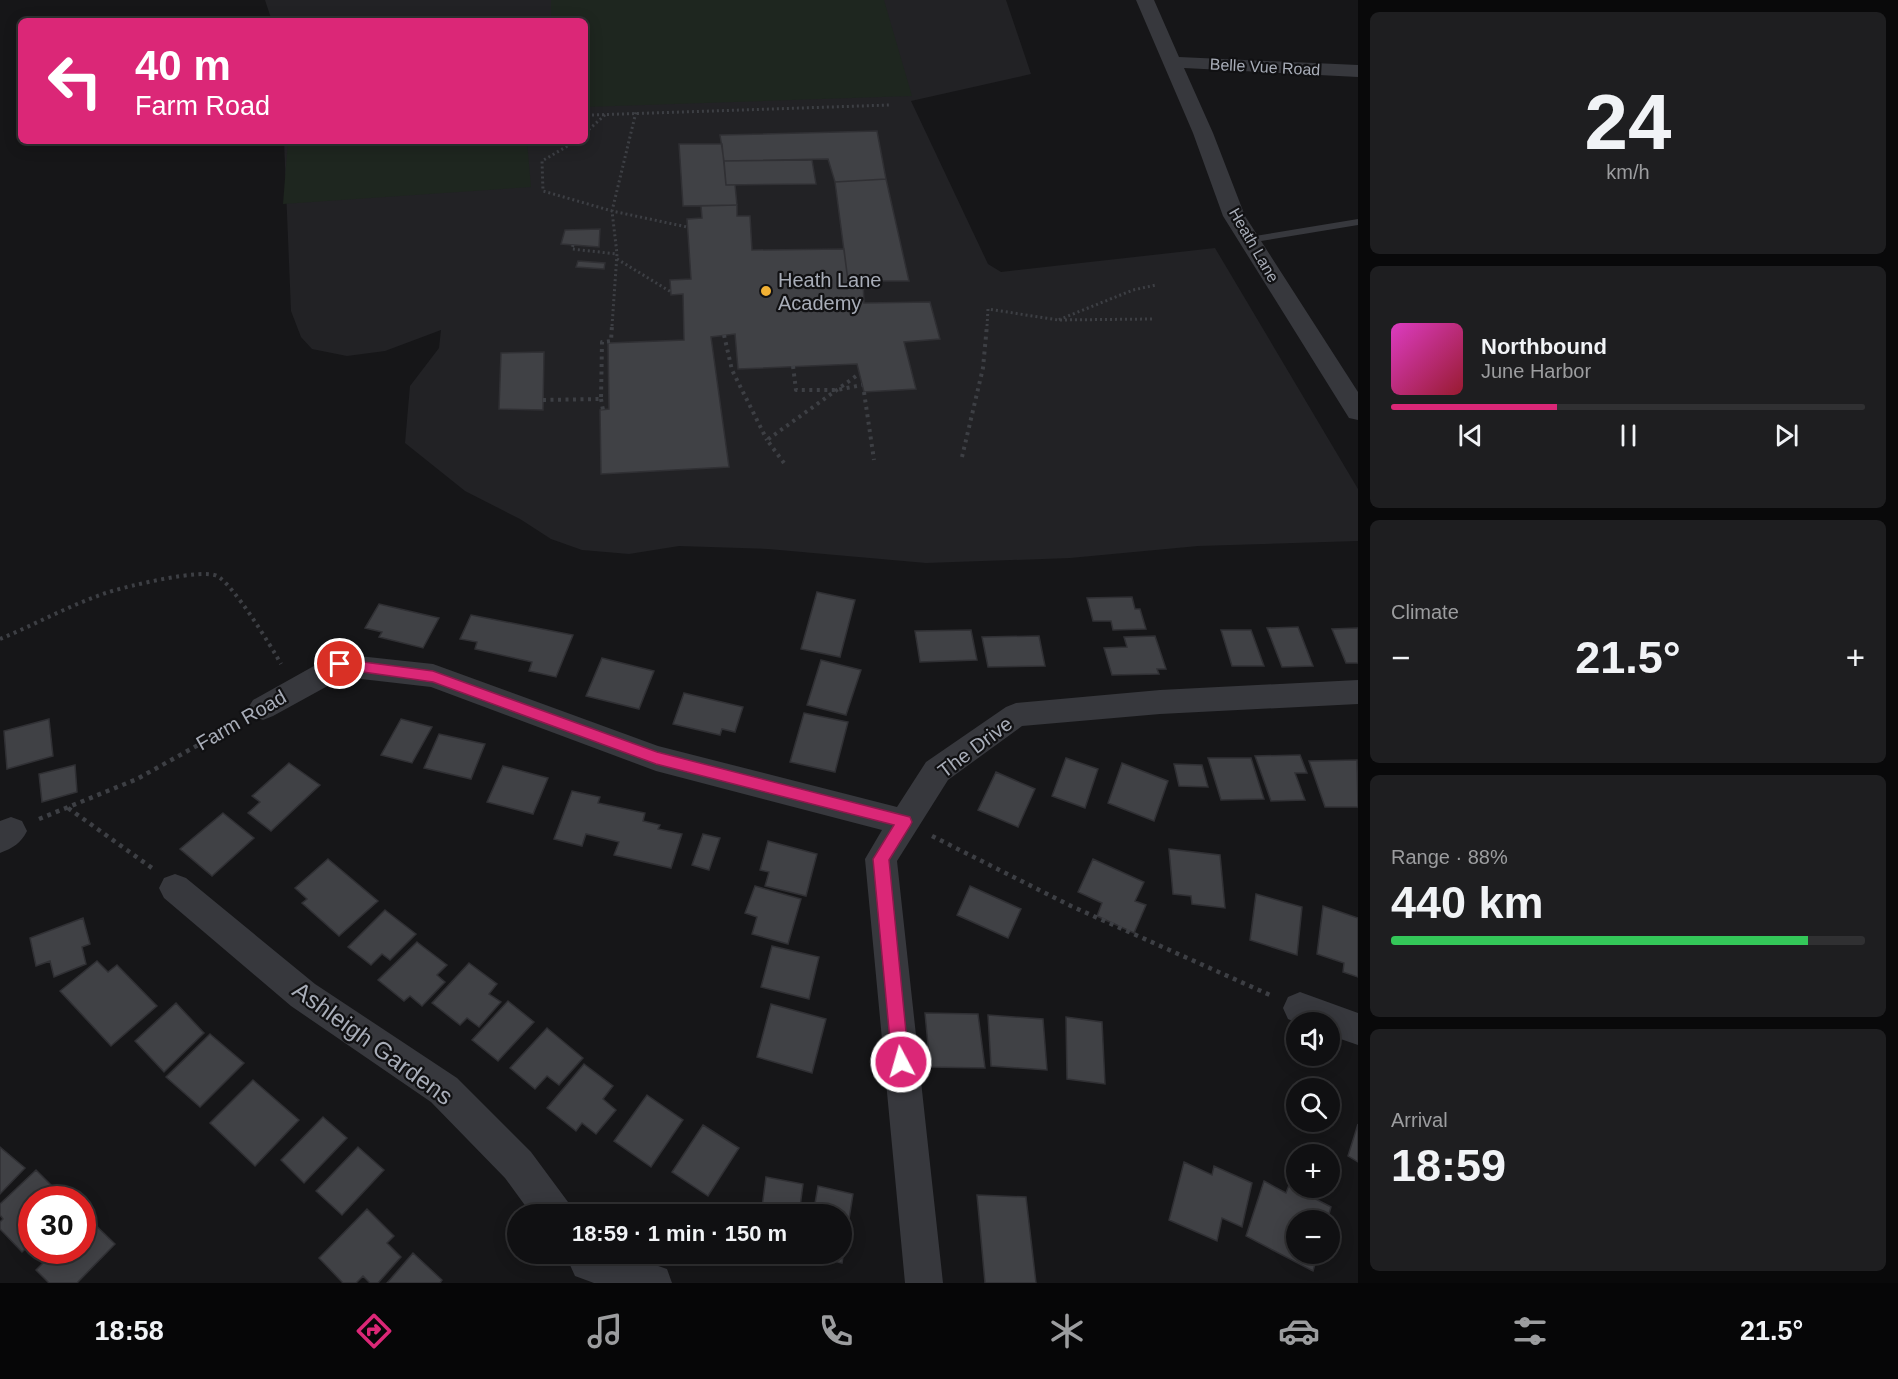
<!DOCTYPE html>
<html lang="en">
<head>
<meta charset="utf-8">
<style>
	:root { --surface:#101012; --page:#1e1e20; --text:#f1f3f6; --muted:#9c9d9f; --line:#303032; --accent:#db2777 }
	body { margin:0; font-family:Arial,sans-serif; background:var(--page); color:var(--text); height:100vh; display:flex; flex-direction:column; font-size:22px; white-space:nowrap }
	* { box-sizing:border-box; margin:0 }
	p { font-size:20px; color:var(--muted) }
	.icon { flex:none; width:33px; height:33px; fill:none; stroke:currentColor; stroke-width:2; stroke-linecap:round; stroke-linejoin:round }
	.map { position:relative; flex:1; overflow:hidden }
	.side { display:flex; flex-direction:column; gap:12px; padding:12px; background:#09090a; width:540px }
	.side>* { flex:none }
	.banner { position:absolute; left:18px; top:18px; width:570px; height:126px; border-radius:9px; box-shadow:0 3px 15px #0003,0 0 0 2px var(--line); background:#db2777; color:#fff; overflow:hidden }
	.tools { position:absolute; left:1286px; top:1012px; display:grid; gap:12px }
	.tools a { display:grid; place-items:center; width:54px; height:54px; border-radius:50%; background:var(--surface); box-shadow:0 3px 15px #0003,0 0 0 2px var(--line); font-size:30px }
	.speed { position:absolute; left:18px; top:1186px; display:flex; gap:12px; font-size:30px; font-weight:700; text-align:center }
	.speed>* { display:grid; place-content:center; width:78px; height:78px; border-radius:50%; background:var(--surface); box-shadow:0 3px 15px #0003,0 0 0 2px var(--line); line-height:1 }
	.speed .limit { border:9px solid #d22; background:#fff; color:#111 }
	.pin { position:absolute; display:grid; place-items:center; width:51px; height:51px; color:#fff; margin:-26px; border:3px solid #fff; border-radius:50%; box-shadow:0 2px 6px #0007 }
	.me { position:absolute; width:66px; margin:-33px; rotate:354deg; stroke-linejoin:round; filter:drop-shadow(0 0 4px #0008) }
	.turn { display:flex; align-items:center; gap:21px; height:126px; padding:0 18px; font-size:27px }
	.turn .icon { width:78px; height:78px; stroke-width:2.5 }
	.turn b { display:block; font-size:42px; line-height:51px }
	.big { font-size:45px; font-weight:700; line-height:1.1 }
	.side .tile { flex:1; display:flex; flex-direction:column; justify-content:center; gap:9px; min-width:0; padding:0 21px; border-radius:9px; background:var(--page) }
	.side .dial { align-items:center; gap:0 }
	.dial b { font-size:78px; line-height:1 }
	.song { display:flex; align-items:center; gap:18px }
	.cover { width:72px; height:72px; border-radius:9px; background:linear-gradient(135deg,hsl(310 70% 55%),hsl(350 70% 35%)) }
	.played { height:6px; border-radius:3px; background:linear-gradient(90deg,var(--accent) 35%,var(--line) 35%) }
	.keys { display:flex; justify-content:space-around; direction:ltr }
	.heat { display:flex; justify-content:space-between; align-items:center; font-size:33px; direction:ltr }
	.charge { height:9px; border-radius:4px; background:linear-gradient(90deg,#34c759 88%,var(--line) 0) }
	.trip { position:absolute; left:507px; top:1204px; width:345px; height:60px; border-radius:30px; background:var(--surface); box-shadow:0 3px 15px #0003,0 0 0 2px var(--line); font-weight:700; line-height:60px; text-align:center }
	.dock { display:flex; height:96px; justify-content:space-around; align-items:center; background:#060607; color:var(--muted) }
	.dock .icon { width:42px; height:42px }
	.dock .active { color:var(--accent) }
	.dock b { font-size:27px; color:var(--text) }
	main { display:flex; flex:1; min-height:0 }
	.map>svg:first-child { display:block }
</style>
</head>
<body>
<main>
<div class="map">
<svg width="1358" height="1283" viewBox="0 0 1358 1283">
	<rect width="100%" height="100%" fill="#161618"/>
	<!-- built -->
	<path fill="#222225" d="M 265,0 L 1006,0 L 1031,74 L 911,101 L 988,264 L 1001,272 L 1215,248 L 1358,489 L 1358,541 L 1198,546 L 1070,558 L 926,563 L 768,549 L 679,546 L 629,554 L 582,550 L 551,539 L 520,519 L 465,491 L 405,443 L 410,386 L 439,348 L 441,330 L 385,351 L 347,356 L 312,349 L 301,337 L 291,311 L 284,141 L 585,141 L 585,21 L 272,21 Z"/>
	<!-- green -->
	<path fill="#1e261f" d="M 551,0 L 884,0 L 912,96 L 585,107 L 585,21 L 551,21 Z
		M 288,141 L 527,141 L 531,187 L 283,204 Z"/>
	<!-- building -->
	<path fill="#404145" stroke="#303034" stroke-width="1.5" d="M 877,131 L 886,179 L 835,182 L 828,159 L 724,161 L 720,135 Z
		M 679,144 L 722,144 L 726,185 L 735,185 L 737,205 L 683,206 Z
		M 812,160 L 816,184 L 726,185 L 724,161 Z
		M 886,179 L 909,281 L 848,281 L 835,182 Z
		M 737,205 L 737,216 L 750,216 L 752,250 L 844,249 L 848,281 L 863,281 L 864,303 L 930,302 L 940,339 L 904,342 L 916,389 L 864,392 L 857,364 L 738,369 L 735,334 L 711,337 L 729,467 L 601,474 L 600,410 L 609,409 L 608,343 L 684,340 L 683,294 L 671,295 L 670,280 L 691,279 L 687,219 L 702,218 L 701,206 Z
		M 600,229 L 599,247 L 561,244 L 565,230 Z
		M 578,261 L 605,263 L 604,269 L 576,267 Z
		M 544,352 L 543,410 L 499,409 L 501,353 Z
		M 817,592 L 855,600 L 840,657 L 801,649 Z
		M 1132,597 L 1135,609 L 1140,609 L 1146,629 L 1113,630 L 1111,621 L 1093,621 L 1087,598 Z
		M 379,604 L 439,618 L 423,648 L 379,637 L 382,632 L 365,628 Z
		M 471,615 L 573,635 L 556,677 L 529,671 L 532,662 L 475,649 L 477,642 L 460,639 Z
		M 1298,627 L 1313,666 L 1282,667 L 1267,628 Z
		M 1358,628 L 1358,663 L 1346,663 L 1332,629 Z
		M 971,630 L 977,660 L 920,662 L 915,631 Z
		M 1221,630 L 1251,630 L 1264,666 L 1232,666 Z
		M 1039,636 L 1045,666 L 988,667 L 982,637 Z
		M 1155,636 L 1166,669 L 1157,669 L 1159,674 L 1112,675 L 1104,648 L 1127,647 L 1124,637 Z
		M 602,658 L 654,671 L 639,709 L 586,696 Z
		M 821,660 L 861,670 L 846,715 L 807,705 Z
		M 684,693 L 743,707 L 735,732 L 722,729 L 720,735 L 673,724 Z
		M 804,713 L 848,722 L 835,772 L 790,762 Z
		M 49,719 L 53,756 L 7,769 L 4,731 Z
		M 401,719 L 432,727 L 412,763 L 381,755 Z
		M 439,734 L 485,744 L 471,779 L 424,768 Z
		M 1300,755 L 1307,773 L 1295,773 L 1305,800 L 1271,801 L 1255,756 Z
		M 1066,758 L 1098,769 L 1085,808 L 1052,796 Z
		M 1208,758 L 1251,758 L 1264,799 L 1221,800 Z
		M 1357,760 L 1358,807 L 1325,807 L 1309,761 Z
		M 289,763 L 320,785 L 271,831 L 248,813 L 260,802 L 252,796 Z
		M 1122,763 L 1168,781 L 1154,821 L 1108,803 Z
		M 1174,764 L 1202,765 L 1208,787 L 1179,786 Z
		M 75,765 L 77,792 L 42,802 L 39,774 Z
		M 503,766 L 548,778 L 533,814 L 487,802 Z
		M 996,772 L 1035,789 L 1018,827 L 978,810 Z
		M 572,791 L 600,797 L 598,803 L 645,813 L 643,821 L 660,825 L 658,829 L 682,834 L 671,868 L 614,855 L 619,842 L 586,834 L 582,846 L 554,839 Z
		M 223,813 L 254,838 L 212,876 L 180,849 Z
		M 703,834 L 720,838 L 709,870 L 692,865 Z
		M 768,841 L 817,854 L 806,896 L 765,886 L 769,872 L 760,870 Z
		M 1169,849 L 1220,855 L 1225,908 L 1192,904 L 1191,896 L 1173,894 Z
		M 328,859 L 378,901 L 339,936 L 302,903 L 307,899 L 295,888 Z
		M 1093,859 L 1144,882 L 1135,901 L 1146,905 L 1134,933 L 1097,916 L 1102,903 L 1078,892 Z
		M 755,886 L 801,899 L 788,944 L 752,934 L 757,917 L 745,913 Z
		M 970,886 L 1021,909 L 1008,938 L 957,915 Z
		M 1256,894 L 1302,907 L 1297,955 L 1250,940 Z
		M 1323,906 L 1358,918 L 1358,977 L 1343,972 L 1344,963 L 1317,954 Z
		M 385,910 L 416,934 L 390,960 L 382,954 L 371,965 L 348,947 Z
		M 83,918 L 90,944 L 82,947 L 86,964 L 54,977 L 50,961 L 36,966 L 30,938 Z
		M 417,942 L 447,965 L 437,975 L 445,982 L 422,1006 L 410,996 L 404,1001 L 378,980 Z
		M 772,946 L 819,957 L 809,999 L 761,987 Z
		M 97,961 L 108,972 L 117,965 L 157,1006 L 111,1046 L 60,991 Z
		M 469,963 L 497,984 L 489,994 L 501,1002 L 479,1027 L 467,1018 L 460,1025 L 432,1003 Z
		M 508,1001 L 534,1022 L 498,1061 L 472,1040 Z
		M 176,1003 L 204,1033 L 164,1072 L 135,1041 Z
		M 771,1004 L 826,1019 L 812,1073 L 757,1057 Z
		M 925,1013 L 978,1014 L 985,1068 L 930,1067 Z
		M 988,1015 L 1043,1019 L 1047,1070 L 991,1066 Z
		M 1066,1017 L 1102,1022 L 1105,1084 L 1067,1079 Z
		M 547,1028 L 583,1058 L 559,1085 L 547,1076 L 535,1089 L 510,1068 Z
		M 210,1034 L 244,1063 L 200,1107 L 166,1077 Z
		M 584,1064 L 613,1086 L 603,1099 L 616,1110 L 596,1134 L 582,1123 L 576,1131 L 547,1108 Z
		M 253,1080 L 299,1120 L 255,1166 L 210,1123 Z
		M 647,1095 L 683,1120 L 651,1167 L 614,1141 Z
		M 323,1117 L 347,1138 L 304,1183 L 281,1160 Z
		M 1358,1124 L 1358,1162 L 1348,1156 Z
		M 703,1125 L 739,1148 L 708,1196 L 672,1172 Z
		M 0,1147 L 25,1168 L 0,1194 Z
		M 358,1147 L 384,1170 L 342,1215 L 316,1191 Z
		M 1184,1162 L 1212,1175 L 1214,1166 L 1252,1183 L 1242,1227 L 1222,1218 L 1217,1241 L 1169,1220 Z
		M 36,1170 L 66,1200 L 32,1200 L 32,1243 L 22,1252 L 0,1229 L 0,1222 L 3,1219 L 0,1215 L 0,1204 Z
		M 766,1177 L 803,1184 L 799,1215 L 761,1215 Z
		M 1264,1181 L 1286,1193 L 1289,1185 L 1331,1207 L 1327,1221 L 1296,1221 L 1296,1254 L 1318,1254 L 1313,1271 L 1246,1236 Z
		M 818,1186 L 853,1194 L 842,1263 L 807,1254 L 842,1254 L 842,1215 L 813,1215 Z
		M 977,1195 L 1026,1197 L 1036,1283 L 985,1283 Z
		M 367,1209 L 394,1236 L 387,1243 L 401,1257 L 378,1283 L 370,1283 L 363,1276 L 356,1283 L 343,1283 L 319,1258 Z
		M 82,1212 L 115,1244 L 77,1283 L 49,1283 L 36,1270 L 45,1261 L 36,1251 L 82,1251 Z
		M 413,1253 L 442,1280 L 440,1283 L 387,1283 Z"/>
	<g fill="none" stroke-linecap="round" stroke-linejoin="round">
		<!-- path-far2 -->
		<path stroke="#3d3f44" stroke-width="3" stroke-dasharray="2 3" stroke-linecap="butt" d="M 592,115 L 890,105
			M 585,133 L 606,114
			M 576,141 L 542,161 L 543,191 L 612,211 L 687,227
			M 573,245 L 572,249 L 617,254
			M 617,259 L 671,292
			M 1152,319 L 1058,320 L 1133,290 L 1156,285
			M 612,326 L 617,254 L 612,211 L 636,112
			M 987,326 L 988,309 L 1058,320"/>
		<!-- path-far1 -->
		<path stroke="#3d3f44" stroke-width="4" stroke-dasharray="3 4.5" stroke-linecap="butt" d="M 724,335 L 732,370 L 767,440
			M 793,366 L 796,390 L 837,390 L 862,385
			M 864,392 L 874,460
			M 601,399 L 603,410
			M 543,400 L 601,399 L 602,342 L 611,341 L 612,325
			M 962,457 L 983,368 L 987,325
			M 784,463 L 767,440 L 859,374
			M 0,639 C 36,624 72,604 109,592 C 128,586 202,568 217,576 C 233,584 271,646 281,664
			M 198,745 L 237,723"/>
		<!-- path -->
		<path stroke="#3d3f44" stroke-width="4.5" stroke-dasharray="4 5" stroke-linecap="butt" d="M 68,808 L 152,868
			M 39,819 L 137,779 L 200,744
			M 932,836 L 1071,906 L 1270,995"/>
		<!-- lane -->
		<path fill="#37383d" fill-rule="evenodd" d="M 1358,219 L 1358,225 L 1249,243 L 1244,240 L 1249,237 Z"/>
		<!-- street -->
		<path fill="#37383d" fill-rule="evenodd" d="M 1136,0 L 1154,0 L 1179,57 L 1358,65 L 1358,77 L 1184,68 L 1213,133 L 1245,216 L 1358,392 L 1358,420 L 1349,418 L 1223,216 L 1193,133 Z
			M 340,654 L 433,664 L 658,746 L 897,807 L 926,762 L 1006,707 L 1016,703 L 1160,690 L 1358,680 L 1358,704 L 1160,714 L 1022,726 L 948,780 L 897,861 L 943,1283 L 905,1283 L 865,859 L 882,830 L 656,771 L 431,687 L 344,677 L 273,716 L 263,720 L 253,716 L 248,708 L 253,700 L 330,657 Z
			M 11,817 L 22,821 L 27,831 C 21,843 13,848 0,853 L 0,821 Z
			M 175,874 L 186,878 L 315,984 L 457,1078 L 531,1152 L 568,1202 L 574,1215 L 532,1215 L 505,1178 L 431,1102 L 291,1006 L 164,898 L 159,888 L 164,878 Z
			M 1300,992 L 1358,1013 L 1358,1045 L 1329,1035 L 1329,1023 L 1297,1023 L 1288,1019 L 1283,1008 L 1288,997 Z
			M 565,1254 L 623,1254 L 667,1269 L 672,1283 L 594,1283 L 575,1276 Z"/>
	</g>
	<!-- route -->
	<path fill="#db2777" stroke="#8e194d" stroke-width="1.5" d="M 340,659 L 433,671 L 657,752 L 910,817 L 912,822 L 910,826 L 889,860 L 909,1062 L 907,1067 L 901,1070 L 895,1067 L 892,1062 L 873,859 L 894,825 L 656,764 L 433,682 L 335,668 L 333,664 Z"/>
	<!-- markers -->
	<circle fill="#f2b134" stroke="#111113" stroke-width="2" cx="766" cy="291" r="6"/>
	<g text-anchor="middle" dominant-baseline="central" stroke-width="4.5" stroke-linejoin="round" paint-order="stroke">
		<!-- far-street labels -->
		<g font-size="16" fill="#a8adb8" stroke="#111113">
			<text transform="translate(1265 67) rotate(3)">Belle Vue Road</text>
			<text transform="translate(1254 245) rotate(60)">Heath Lane</text>
		</g>
		<!-- poi labels -->
		<g font-size="20" fill="#a8adb8" stroke="#111113" text-anchor="start">
			<text x="778" y="280">Heath Lane<tspan x="778" dy="23">Academy</tspan></text>
		</g>
		<!-- street labels -->
		<g font-size="20" fill="#a8adb8" stroke="#111113">
			<text transform="translate(241 720) rotate(-30)">Farm Road</text>
			<text transform="translate(975 747) rotate(-37)">The Drive</text>
		</g>
		<!-- near-street labels -->
		<g font-size="24" fill="#a8adb8" stroke="#111113">
			<text transform="translate(373 1043) rotate(36)">Ashleigh Gardens</text>
		</g>
	</g>
</svg>
<div class="tools">
<a><svg class="icon" aria-label="sound" viewBox="0 0 24 24"><path d="M4 9h4l5-4v14l-5-4H4zM17 9q2 3 0 6"/></svg></a>
<a><svg class="icon" aria-label="search" viewBox="0 0 24 24"><circle cx="10" cy="10" r="6"/><path d="M15 15l6 6"/></svg></a>
<a>+</a>
<a>−</a>
</div>
<div class="speed"><div class="limit">30</div></div>
<div class="pin" style="left:340px;top:664px;background:#d93025"><svg class="icon" aria-label="arrive" viewBox="0 0 24 24"><path d="M6 21V4h12l-3 4 3 4H6"/></svg></div>
<svg class="me" style="left:901px;top:1062px" viewBox="-20 -20 40 40"><circle r="17" fill="#db2777" stroke="#fff" stroke-width="3"/><path d="M0-11L8 9 0 5-8 9z" fill="#fff"/></svg>
<div class="trip">18:59 · 1 min · 150 m</div>
<div class="banner">
<div class="turn"><svg class="icon" aria-label="left" viewBox="0 0 24 24"><path d="M17 20v-9H6M10 6l-5 5 5 5"/></svg><div><b>40 m</b>Farm Road</div></div>
</div>
</div>
<section class="side">
<div class="tile dial"><b>24</b><p>km/h</p></div>
<div class="tile">
<div class="song"><i class="cover"></i><div><b>Northbound</b><p>June Harbor</p></div></div>
<div class="played"></div>
<div class="keys"><svg class="icon" aria-label="previous" viewBox="0 0 24 24"><path d="M18 5L8 12l10 7zM5 5v14"/></svg><svg class="icon" aria-label="pause" viewBox="0 0 24 24"><path d="M8 5v14M16 5v14"/></svg><svg class="icon" aria-label="next" viewBox="0 0 24 24"><path d="M6 5l10 7-10 7zM19 5v14"/></svg></div>
</div>
<div class="tile"><p>Climate</p>
<div class="heat"><a>−</a><b class="big">21.5°</b><a>+</a></div>
</div>
<div class="tile"><p>Range · 88%</p><b class="big">440 km</b><div class="charge"></div></div>
<div class="tile"><p>Arrival</p><b class="big">18:59</b></div>
</section>
</main>
<nav class="dock">
<b>18:58</b>
<svg class="icon active" aria-label="directions" viewBox="0 0 24 24"><path d="M12 3l9 9-9 9-9-9zM9 14v-3h6M13 9l2 2-2 2"/></svg>
<svg class="icon" aria-label="music" viewBox="0 0 24 24"><path d="M9 18V5l10-2v13"/><circle cx="6" cy="18" r="3"/><circle cx="16" cy="16" r="3"/></svg>
<svg class="icon" aria-label="phone" viewBox="0 0 24 24"><path d="M5 4h4l2 5-3 2q2 4 5 5l2-3 5 2v4C11 20 4 13 5 4z"/></svg>
<svg class="icon" aria-label="climate" viewBox="0 0 24 24"><path d="M12 3v18M4 7l16 10M4 17L20 7"/></svg>
<svg class="icon" aria-label="car" viewBox="0 0 24 24"><path d="M5 17H2v-5l4-1 3-4h7l3 4 3 1v5h-3M9 17h6M6 11h13"/><circle cx="7" cy="17" r="2"/><circle cx="17" cy="17" r="2"/></svg>
<svg class="icon" aria-label="filters" viewBox="0 0 24 24"><path d="M4 7h16M4 17h16"/><circle cx="9" cy="7" r="2"/><circle cx="15" cy="17" r="2"/></svg>
<b>21.5°</b>
</nav>
</body>
</html>
